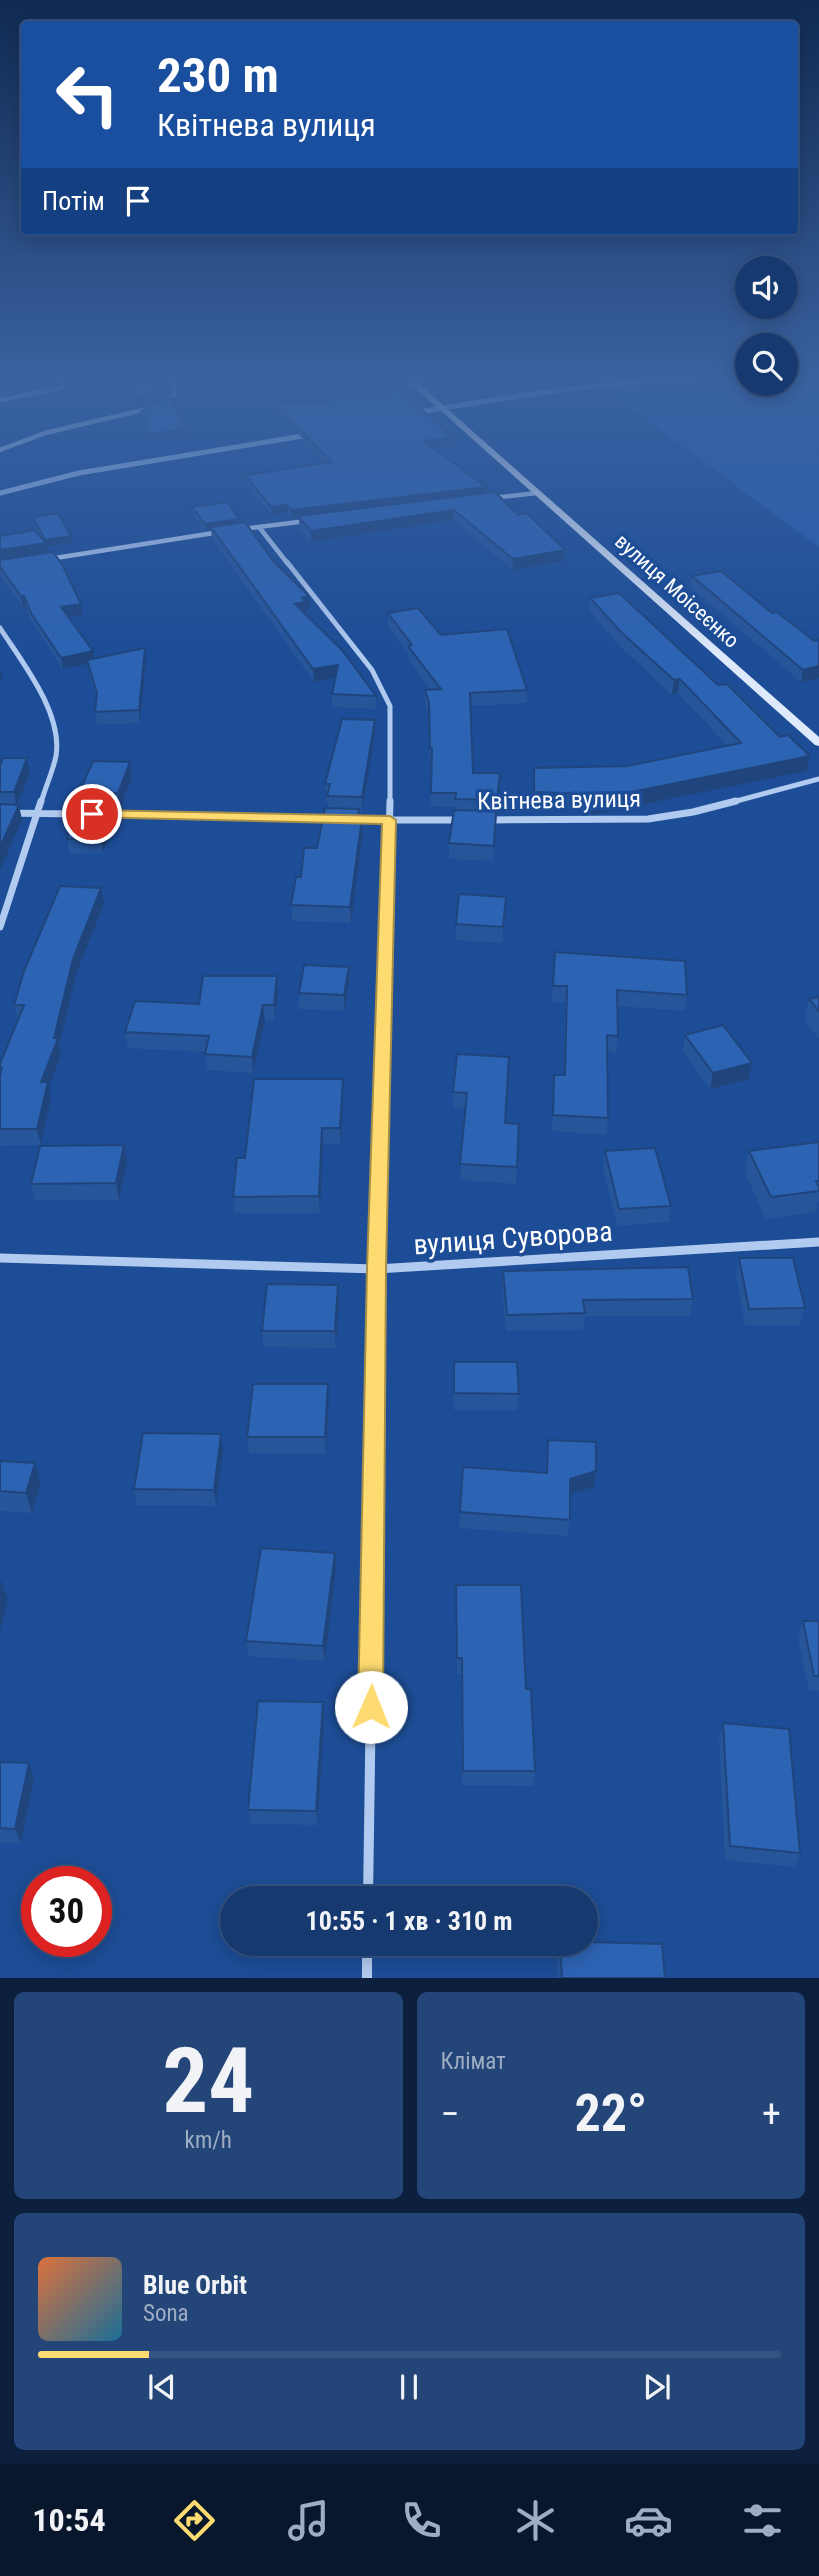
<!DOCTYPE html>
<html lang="uk">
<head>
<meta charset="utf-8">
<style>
	:root { --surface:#163a70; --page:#234578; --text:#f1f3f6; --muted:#9eadc3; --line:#355483; --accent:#fedb70 }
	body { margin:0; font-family:"Roboto Condensed",sans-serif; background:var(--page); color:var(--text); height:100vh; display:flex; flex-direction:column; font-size:26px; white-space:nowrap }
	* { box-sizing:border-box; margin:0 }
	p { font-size:23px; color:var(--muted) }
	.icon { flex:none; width:38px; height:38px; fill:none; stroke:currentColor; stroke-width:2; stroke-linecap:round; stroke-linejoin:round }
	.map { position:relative; height:1978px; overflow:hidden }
	.drawer { display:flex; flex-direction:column; gap:14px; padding:14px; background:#0c203e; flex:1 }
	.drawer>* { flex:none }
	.top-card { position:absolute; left:21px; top:21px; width:777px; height:214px; border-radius:7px; box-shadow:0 4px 18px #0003,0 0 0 2px var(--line); background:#1a4fa0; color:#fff; overflow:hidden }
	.tools { position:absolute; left:735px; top:256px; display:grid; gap:14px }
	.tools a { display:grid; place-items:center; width:63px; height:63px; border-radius:50%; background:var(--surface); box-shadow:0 4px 18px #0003,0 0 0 2px var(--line); font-size:35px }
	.speed { position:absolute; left:21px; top:1866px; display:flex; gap:14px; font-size:35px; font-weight:700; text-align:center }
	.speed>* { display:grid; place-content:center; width:91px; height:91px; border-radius:50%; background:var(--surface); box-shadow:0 4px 18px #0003,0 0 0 2px var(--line); line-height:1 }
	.speed .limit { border:10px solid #d22; background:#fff; color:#111 }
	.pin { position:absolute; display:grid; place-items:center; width:60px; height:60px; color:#fff; margin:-30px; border:4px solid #fff; border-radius:50%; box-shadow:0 2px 7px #0007 }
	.me { position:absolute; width:77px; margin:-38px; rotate:1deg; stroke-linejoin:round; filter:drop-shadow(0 0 5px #0008) }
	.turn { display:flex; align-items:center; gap:24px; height:147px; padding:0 21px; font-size:32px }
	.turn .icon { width:91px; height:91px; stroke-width:2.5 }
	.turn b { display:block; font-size:49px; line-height:60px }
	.then { display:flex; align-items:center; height:66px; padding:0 21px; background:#0003; gap:14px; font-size:26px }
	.big { font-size:52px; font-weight:700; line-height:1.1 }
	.drawer .card { flex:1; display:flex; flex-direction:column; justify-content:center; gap:10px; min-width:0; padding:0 24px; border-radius:10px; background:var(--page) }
	.drawer .dial { align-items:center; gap:0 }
	.dial b { font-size:91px; line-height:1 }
	.song { display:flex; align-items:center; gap:21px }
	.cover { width:84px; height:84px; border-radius:10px; background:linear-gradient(135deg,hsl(20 70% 55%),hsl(200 70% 35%)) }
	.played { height:7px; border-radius:4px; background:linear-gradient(90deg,var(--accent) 15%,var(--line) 15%) }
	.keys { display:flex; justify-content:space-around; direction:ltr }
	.heat { display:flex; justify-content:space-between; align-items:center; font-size:38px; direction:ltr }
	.drawer .tiles { flex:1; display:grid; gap:14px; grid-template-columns:1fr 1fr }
	.card:last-child { grid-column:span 2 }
	.trip { position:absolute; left:220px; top:1886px; width:378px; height:70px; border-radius:35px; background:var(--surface); box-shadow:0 4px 18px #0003,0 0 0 2px var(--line); font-weight:700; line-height:70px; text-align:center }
	.dock { display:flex; height:112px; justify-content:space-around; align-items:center; background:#09172d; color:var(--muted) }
	.dock .icon { width:49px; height:49px }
	.dock .selected { color:var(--accent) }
	.dock b { font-size:32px; color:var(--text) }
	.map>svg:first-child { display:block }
</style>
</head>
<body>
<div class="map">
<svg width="819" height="1978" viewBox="0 0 819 1978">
	<rect width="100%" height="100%" fill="#1d4d96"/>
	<!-- green -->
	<path fill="#265eae" d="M 588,376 L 747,376 L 747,383 L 786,383 L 786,376 L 819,376 L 819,547 Z"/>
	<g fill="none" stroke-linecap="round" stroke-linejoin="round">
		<!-- stream -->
		<path stroke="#a4c5f1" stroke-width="5" d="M 412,413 C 525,394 632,378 747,376
			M 0,493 L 79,473 L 309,435"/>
		<!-- street-far4 -->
		<path stroke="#b1caef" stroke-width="4.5" d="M 0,400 L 61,388 L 64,376
			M 164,400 L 175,394 L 173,376
			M 0,450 L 45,433 L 147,409
			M 492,498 L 537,493
			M 259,527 L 288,564
			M 242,529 L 307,521
			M 49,559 L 220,532"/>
		<!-- street-far3 -->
		<path stroke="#b1caef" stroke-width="5" d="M 287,562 L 372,670 L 390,706 L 390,803
			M 0,628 C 22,662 63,713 56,756 C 53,771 45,788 41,803
			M 729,803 L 819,779"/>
		<!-- street-far2 -->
		<path stroke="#b1caef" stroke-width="7" d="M 0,813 L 80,814
			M 106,814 L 332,819
			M 354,820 L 461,820
			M 487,820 L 648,819 L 693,812 L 736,801
			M 0,927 L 41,801
			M 382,1105 L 390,801"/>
		<!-- street-far1 -->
		<path stroke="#b1caef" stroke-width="9" d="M 0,1258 L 377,1269 L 819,1242
			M 374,1490 L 382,1104"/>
		<!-- street -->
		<path stroke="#b1caef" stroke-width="10" d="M 368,1899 L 374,1488
			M 367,1944 L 367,1978"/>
		<!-- secondary -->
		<path fill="#dee9fb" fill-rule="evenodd" d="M 402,376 L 410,376 L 819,737 L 819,746 L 815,745 Z"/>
	</g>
	<!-- wall -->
	<path fill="#27559a" d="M 125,376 L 168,376 L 169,381 L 164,382 L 166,393 L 138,408 Z
		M 309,403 L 452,444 L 432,447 L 486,487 L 486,494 L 518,515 L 565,550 L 564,561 L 512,570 L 454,520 L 311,542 L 299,527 L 299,517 L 292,518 L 288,512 L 272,515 L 246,483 L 245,475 L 326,463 L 276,411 L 275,404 Z
		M 141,411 L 186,429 L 187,435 L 150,440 L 141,417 Z
		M 192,507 L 239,523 L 274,562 L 310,609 L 306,609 L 306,614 L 305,614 L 376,696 L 376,709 L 332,707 L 332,694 L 335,678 L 314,682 L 212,539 L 211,529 L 205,530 L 193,514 Z
		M 33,517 L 71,536 L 72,543 L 46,547 L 47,553 L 82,615 L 69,617 L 94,658 L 145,648 L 146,661 L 140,723 L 97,725 L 95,712 L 97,698 L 89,673 L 88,664 L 63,669 L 33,624 L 26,607 L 23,607 L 0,575 L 0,536 L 40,537 L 34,524 Z
		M 692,576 L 772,613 L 814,641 L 801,682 L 690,587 Z
		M 590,598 L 718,685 L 780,737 L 810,756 L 807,771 L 591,815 L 584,815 L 583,809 L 533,807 L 534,768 L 627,766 L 728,746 L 678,693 L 672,695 L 621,647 L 589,611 Z
		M 388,613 L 441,635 L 527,690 L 527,703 L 470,706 L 473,773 L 499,787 L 493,861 L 449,859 L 449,843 L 455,807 L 430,806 L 432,761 L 430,761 L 429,716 L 425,703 L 425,690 L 431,690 L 408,659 L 408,652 L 388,626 Z
		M 375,720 L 375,734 L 362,812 L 360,812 L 360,818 L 362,818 L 363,833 L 351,923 L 292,921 L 291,905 L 317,848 L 328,808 L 325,784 Z
		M 130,762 L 132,777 L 120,808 L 113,808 L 115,821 L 103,853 L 69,854 L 67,839 L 81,805 L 79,793 Z
		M 0,765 L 30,773 L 17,805 L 22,820 L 0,870 Z
		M 506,897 L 502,943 L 456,940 L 456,924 Z
		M 104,903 L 76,975 L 59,1046 L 61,1054 L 49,1087 L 51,1098 L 41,1145 L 0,1146 L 0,1064 L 18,1020 L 14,1005 Z
		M 555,952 L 687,995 L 685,1011 L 617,1006 L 618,1036 L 616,1052 L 607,1051 L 608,1118 L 606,1135 L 552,1131 L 554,1075 L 564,1075 L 565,1002 L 552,1002 Z
		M 277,976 L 278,991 L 275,1021 L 265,1021 L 253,1073 L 207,1070 L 205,1052 L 128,1048 L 125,1032 Z
		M 349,983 L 344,1011 L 299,1009 L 299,993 Z
		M 819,997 L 819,1038 L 804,1020 L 809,999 Z
		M 685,1035 L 752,1063 L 749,1079 L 710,1089 L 683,1051 Z
		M 457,1054 L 505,1124 L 519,1124 L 516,1184 L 460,1180 L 465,1109 L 453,1108 L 453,1092 Z
		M 343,1079 L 343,1095 L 341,1144 L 323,1144 L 320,1213 L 235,1213 L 233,1197 L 245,1158 Z
		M 819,1142 L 819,1201 L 818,1201 L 815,1212 L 766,1219 L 745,1173 L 749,1151 Z
		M 605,1151 L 671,1206 L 669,1222 L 617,1226 L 603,1167 Z
		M 127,1162 L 119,1200 L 35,1200 L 31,1184 Z
		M 739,1258 L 805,1308 L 800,1325 L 745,1325 L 736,1275 Z
		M 503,1271 L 693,1299 L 690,1316 L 585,1316 L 583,1330 L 506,1331 L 502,1287 Z
		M 338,1285 L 339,1301 L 336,1348 L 263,1347 L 262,1331 Z
		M 454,1362 L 519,1394 L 517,1410 L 454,1410 Z
		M 329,1401 L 326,1454 L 249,1453 L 247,1437 Z
		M 221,1434 L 223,1450 L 216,1506 L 137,1505 L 134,1489 Z
		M 548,1440 L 594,1487 L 570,1494 L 570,1520 L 568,1536 L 459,1528 L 463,1467 L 546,1473 Z
		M 0,1461 L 35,1463 L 41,1484 L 32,1513 L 0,1511 Z
		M 335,1553 L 336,1569 L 325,1661 L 248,1656 L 246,1641 Z
		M 456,1585 L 535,1771 L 534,1786 L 462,1785 L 461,1674 L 457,1674 Z
		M 803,1621 L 819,1621 L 819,1691 L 809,1691 L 798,1637 Z
		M 323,1702 L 324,1717 L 318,1825 L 251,1824 L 248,1810 Z
		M 723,1723 L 800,1853 L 795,1867 L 725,1860 L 719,1738 Z
		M 0,1762 L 29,1763 L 34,1778 L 21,1843 L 0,1843 Z
		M 560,1944 L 665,1978 L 558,1978 L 557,1959 Z"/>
	<!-- shaded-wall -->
	<path fill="#20457d" d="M 160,376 L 168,376 L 169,381 L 161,382 Z
		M 178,376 L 211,376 L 178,380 Z
		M 166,386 L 166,393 L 138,408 L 137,400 Z
		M 186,429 L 187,435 L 150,440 L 149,434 Z
		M 452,437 L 452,444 L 424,448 L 424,441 Z
		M 486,487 L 486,494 L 292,518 L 292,510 Z
		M 287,505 L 288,512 L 272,515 L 271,507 Z
		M 454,510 L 454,520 L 311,542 L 311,531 Z
		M 239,519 L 239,525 L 211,527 L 211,529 L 205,530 L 205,524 Z
		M 71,536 L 72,543 L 46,547 L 48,554 L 0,561 L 0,550 L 45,543 L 45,540 Z
		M 565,550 L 564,561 L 512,570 L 513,559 Z
		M 21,596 L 24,596 L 26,607 L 23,607 Z
		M 309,596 L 310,609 L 306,609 L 306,614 L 295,616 L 295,604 L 302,598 Z
		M 81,604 L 82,615 L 63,618 L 61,607 Z
		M 145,648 L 146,661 L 140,723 L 139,710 Z
		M 93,651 L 95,662 L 87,660 L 88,664 L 63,669 L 61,658 Z
		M 338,665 L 339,677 L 314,682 L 313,669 Z
		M 819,666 L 819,678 L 801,682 L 803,670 Z
		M 0,667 L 3,680 L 0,680 Z
		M 680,679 L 678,693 L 672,695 L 674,680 Z
		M 375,720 L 375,734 L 362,812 L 362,797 Z
		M 810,756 L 807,771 L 591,815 L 592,800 Z
		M 27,758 L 30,773 L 16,807 L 14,792 Z
		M 130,762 L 132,777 L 120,808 L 118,793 Z
		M 19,805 L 22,820 L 0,870 L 0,847 Z
		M 113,806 L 115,821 L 103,853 L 100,838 Z
		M 362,818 L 363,833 L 351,923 L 350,907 Z
		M 101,888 L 104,903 L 76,975 L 59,1046 L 61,1054 L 49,1087 L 51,1098 L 41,1145 L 37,1129 L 41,1082 L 54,1038 L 73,959 Z
		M 349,967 L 349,983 L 344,1011 L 344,995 Z
		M 277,976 L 278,991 L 275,1021 L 274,1005 Z
		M 263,1005 L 265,1021 L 253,1073 L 252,1057 Z
		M 752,1063 L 749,1079 L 710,1089 L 713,1073 Z
		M 343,1079 L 343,1095 L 341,1144 L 340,1128 Z
		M 322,1128 L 323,1144 L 320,1213 L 319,1196 Z
		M 124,1145 L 127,1162 L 119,1200 L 116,1183 Z
		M 338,1285 L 339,1301 L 336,1348 L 335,1331 Z
		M 328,1384 L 329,1401 L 326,1454 L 325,1437 Z
		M 221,1434 L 223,1450 L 216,1506 L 214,1490 Z
		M 35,1463 L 41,1484 L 32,1513 L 26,1493 Z
		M 596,1471 L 594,1487 L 568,1495 L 570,1479 Z
		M 335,1553 L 336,1569 L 325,1661 L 323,1646 Z
		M 1,1580 L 8,1600 L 0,1631 L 0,1585 Z
		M 323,1702 L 324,1717 L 318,1825 L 316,1811 Z
		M 29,1763 L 34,1778 L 21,1843 L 15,1829 Z"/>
	<!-- building -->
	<path fill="#2d63b3" stroke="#20457d" stroke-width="2" d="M 127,376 L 160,376 L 166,386 L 137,400 Z
		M 400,390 L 452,437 L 424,441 L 486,487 L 292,510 L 287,505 L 271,507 L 245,475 L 332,462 L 275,404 L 306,400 L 309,403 Z
		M 170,396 L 186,429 L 149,434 L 141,411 Z
		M 495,492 L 518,515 L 527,513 L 565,550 L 513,559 L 454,510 L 311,531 L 298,516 Z
		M 227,502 L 239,519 L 205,524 L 192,507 Z
		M 58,513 L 71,536 L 45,540 L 33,517 Z
		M 245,522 L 274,562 L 309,596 L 302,598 L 306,602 L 295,604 L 342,650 L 376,696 L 332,694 L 338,665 L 313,669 L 211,527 Z
		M 35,530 L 46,543 L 0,550 L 0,536 Z
		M 53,552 L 62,564 L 81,604 L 61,607 L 93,651 L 61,658 L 31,613 L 24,596 L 21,596 L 0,567 L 0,560 Z
		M 721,571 L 772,613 L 777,612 L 814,641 L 819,640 L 819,666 L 803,670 L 692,576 Z
		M 619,593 L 718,685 L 727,684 L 780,737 L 788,735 L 810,756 L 592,800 L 585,800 L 584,794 L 534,792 L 534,768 L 627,766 L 741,743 L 680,679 L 674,680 L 622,633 L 590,598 Z
		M 418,608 L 441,635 L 507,629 L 527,690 L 470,693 L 473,773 L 500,773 L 497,800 L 455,799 L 456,793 L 431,793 L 432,748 L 430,748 L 429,703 L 425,690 L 441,689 L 408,646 L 412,645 L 388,613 Z
		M 145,648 L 139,710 L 95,712 L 97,693 L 87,660 Z
		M 342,719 L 375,720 L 362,797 L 327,796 L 330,784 L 325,784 Z
		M 3,758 L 27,758 L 14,792 L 0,792 L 0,765 Z
		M 93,761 L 130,762 L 118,793 L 79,793 Z
		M 0,804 L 19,805 L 0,847 Z
		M 75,805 L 113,806 L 100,838 L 67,839 Z
		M 325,808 L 359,809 L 358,818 L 362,818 L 350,907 L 291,905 L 296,877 L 301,877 L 304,848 L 317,848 Z
		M 454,810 L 496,811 L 494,846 L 449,843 Z
		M 60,886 L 101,888 L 73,959 L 54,1038 L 58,1038 L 41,1082 L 48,1082 L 37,1129 L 0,1129 L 0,1075 L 2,1068 L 0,1068 L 0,1064 L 24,1005 L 14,1005 L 24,971 Z
		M 459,894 L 506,897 L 503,927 L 456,924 Z
		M 555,952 L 685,961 L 687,995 L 617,990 L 618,1036 L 607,1035 L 608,1118 L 553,1115 L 554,1075 L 565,1075 L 567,986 L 553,986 Z
		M 304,965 L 349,967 L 344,995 L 299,993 Z
		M 203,976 L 277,976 L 274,1005 L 263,1005 L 252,1057 L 205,1054 L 209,1036 L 125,1032 L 135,1001 L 199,1004 Z
		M 819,997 L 819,1011 L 809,999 Z
		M 723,1025 L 752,1063 L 713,1073 L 685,1035 Z
		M 457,1054 L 509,1057 L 505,1123 L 519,1124 L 517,1167 L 460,1164 L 467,1093 L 453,1092 Z
		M 254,1079 L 343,1079 L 340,1128 L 322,1128 L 319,1196 L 233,1197 L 237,1158 L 245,1158 Z
		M 819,1142 L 819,1181 L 816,1181 L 819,1187 L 819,1191 L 771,1197 L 749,1151 Z
		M 124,1145 L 116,1183 L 31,1184 L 40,1146 Z
		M 655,1148 L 671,1206 L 619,1209 L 605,1151 Z
		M 739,1258 L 793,1258 L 805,1308 L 749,1309 Z
		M 688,1267 L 693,1299 L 583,1300 L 585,1313 L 507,1315 L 503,1271 Z
		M 267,1284 L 338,1285 L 335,1331 L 262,1331 Z
		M 454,1362 L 517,1362 L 519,1394 L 454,1393 Z
		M 253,1384 L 328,1384 L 325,1437 L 247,1437 Z
		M 143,1433 L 221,1434 L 214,1490 L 134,1489 Z
		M 548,1440 L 596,1442 L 596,1471 L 570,1479 L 570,1520 L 460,1512 L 463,1467 L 547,1473 Z
		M 0,1461 L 35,1463 L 26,1493 L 0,1491 Z
		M 261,1548 L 335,1553 L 323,1646 L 246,1641 Z
		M 456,1585 L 521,1585 L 526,1689 L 531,1689 L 535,1771 L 463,1771 L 462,1658 L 457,1658 Z
		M 803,1621 L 819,1621 L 819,1676 L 814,1676 Z
		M 258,1701 L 323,1702 L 316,1811 L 248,1810 Z
		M 723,1723 L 789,1729 L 800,1853 L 730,1846 Z
		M 0,1762 L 29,1763 L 15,1829 L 0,1828 Z
		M 586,1942 L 662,1944 L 665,1978 L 562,1978 L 560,1944 L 586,1944 Z"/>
	<!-- sky -->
	<linearGradient id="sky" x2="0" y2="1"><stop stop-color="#102a52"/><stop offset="0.58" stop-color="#3a62a0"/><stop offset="1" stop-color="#3a62a0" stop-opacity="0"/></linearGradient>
	<rect width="819" height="653" fill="url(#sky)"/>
	<!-- route -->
	<path fill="#fedb70" stroke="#a58e49" stroke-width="2" d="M 92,810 L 390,816 L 396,820 L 386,1269 L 383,1707 L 379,1716 L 371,1719 L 362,1716 L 358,1707 L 367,1269 L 382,824 L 87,817 L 87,811 Z"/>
	<g text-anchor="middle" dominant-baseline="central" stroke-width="7" stroke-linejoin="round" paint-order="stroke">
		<!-- far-street labels -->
		<g font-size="21" fill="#fff" stroke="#1d4d96">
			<text transform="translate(677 591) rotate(42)">вулиця Моісеєнко</text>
		</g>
		<!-- street labels -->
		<g font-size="24" fill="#fff" stroke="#1d4d96">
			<text transform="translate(559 800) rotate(-1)">Квітнева вулиця</text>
		</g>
		<!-- near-street labels -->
		<g font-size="28" fill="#fff" stroke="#1d4d96">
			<text transform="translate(513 1238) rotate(-4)">вулиця Суворова</text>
		</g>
	</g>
</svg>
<div class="tools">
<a><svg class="icon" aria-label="sound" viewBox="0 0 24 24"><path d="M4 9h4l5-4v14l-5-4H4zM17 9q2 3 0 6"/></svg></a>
<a><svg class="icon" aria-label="search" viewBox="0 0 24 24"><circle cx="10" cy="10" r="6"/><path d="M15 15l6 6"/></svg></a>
</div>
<div class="speed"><div class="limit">30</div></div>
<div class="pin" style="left:92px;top:814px;background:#d93025"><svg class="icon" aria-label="arrive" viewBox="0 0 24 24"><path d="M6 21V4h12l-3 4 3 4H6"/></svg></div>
<svg class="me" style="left:371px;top:1707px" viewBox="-20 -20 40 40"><circle r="19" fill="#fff"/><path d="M0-13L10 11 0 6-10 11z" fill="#fedb70"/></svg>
<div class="trip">10:55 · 1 хв · 310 m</div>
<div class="top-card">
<div class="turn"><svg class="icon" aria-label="left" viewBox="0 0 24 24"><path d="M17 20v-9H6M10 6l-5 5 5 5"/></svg><div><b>230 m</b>Квітнева вулиця</div></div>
<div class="then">Потім<svg class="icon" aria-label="arrive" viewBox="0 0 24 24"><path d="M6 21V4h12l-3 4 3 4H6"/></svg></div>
</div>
</div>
<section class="drawer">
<div class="tiles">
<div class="card dial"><b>24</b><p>km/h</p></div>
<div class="card"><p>Клімат</p>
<div class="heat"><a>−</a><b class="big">22°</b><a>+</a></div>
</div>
<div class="card">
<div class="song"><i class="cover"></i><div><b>Blue Orbit</b><p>Sona</p></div></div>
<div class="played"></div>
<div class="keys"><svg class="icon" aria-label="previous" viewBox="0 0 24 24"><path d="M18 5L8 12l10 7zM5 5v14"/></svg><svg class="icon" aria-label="pause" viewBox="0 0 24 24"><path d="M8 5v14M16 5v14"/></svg><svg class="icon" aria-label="next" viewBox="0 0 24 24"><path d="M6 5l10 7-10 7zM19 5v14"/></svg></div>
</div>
</div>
</section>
<nav class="dock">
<b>10:54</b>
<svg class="icon selected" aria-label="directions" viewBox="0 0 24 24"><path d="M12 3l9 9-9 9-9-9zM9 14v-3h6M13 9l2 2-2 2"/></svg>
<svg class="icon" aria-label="music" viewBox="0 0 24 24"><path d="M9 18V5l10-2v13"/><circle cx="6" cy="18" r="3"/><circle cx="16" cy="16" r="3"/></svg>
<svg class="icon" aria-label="phone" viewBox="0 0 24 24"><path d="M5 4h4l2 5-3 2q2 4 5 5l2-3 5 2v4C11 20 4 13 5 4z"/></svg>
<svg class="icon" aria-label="climate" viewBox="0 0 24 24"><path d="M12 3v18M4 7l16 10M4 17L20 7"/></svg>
<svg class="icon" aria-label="car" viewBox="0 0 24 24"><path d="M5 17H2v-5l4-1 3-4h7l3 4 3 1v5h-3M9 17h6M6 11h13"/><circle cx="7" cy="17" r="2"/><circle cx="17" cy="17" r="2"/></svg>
<svg class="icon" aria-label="filters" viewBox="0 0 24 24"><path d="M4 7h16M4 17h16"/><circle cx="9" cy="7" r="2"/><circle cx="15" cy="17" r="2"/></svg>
</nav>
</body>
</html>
